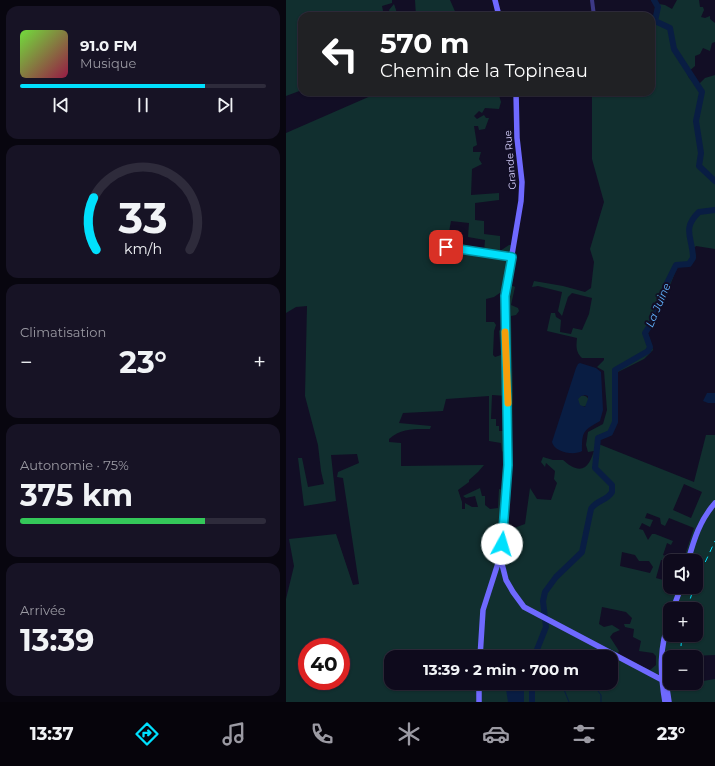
<!DOCTYPE html>
<html lang="fr">
<head>
<meta charset="utf-8">
<style>
	:root { --surface:#0e0a1c; --page:#171325; --text:#f1f3f6; --muted:#9b9aa3; --line:#2e2b3b; --accent:#00e0fd }
	body { margin:0; font-family:Montserrat,sans-serif; background:var(--page); color:var(--text); height:100vh; display:flex; flex-direction:column; font-size:15px; white-space:nowrap }
	* { box-sizing:border-box; margin:0 }
	p { font-size:13px; color:var(--muted) }
	.icon { flex:none; width:22px; height:22px; fill:none; stroke:currentColor; stroke-width:2; stroke-linecap:round; stroke-linejoin:round }
	.map { position:relative; flex:1; overflow:hidden }
	.panel { display:flex; flex-direction:column; gap:6px; padding:6px; background:#08060f; width:286px }
	.panel>* { flex:none }
	.hud { position:absolute; left:12px; top:12px; width:357px; height:84px; border-radius:12px; box-shadow:0 1px 3px #0004,0 0 0 1px var(--line); background:#202124; color:#fff; overflow:hidden }
	.buttons { position:absolute; left:377px; top:554px; display:grid; gap:8px }
	.buttons a { display:grid; place-items:center; width:40px; height:40px; border-radius:8px; background:var(--surface); box-shadow:0 1px 3px #0004,0 0 0 1px var(--line); font-size:20px }
	.speed { position:absolute; left:12px; top:638px; display:flex; gap:8px; font-size:20px; font-weight:700; text-align:center }
	.speed>* { display:grid; place-content:center; width:52px; height:52px; border-radius:50%; background:var(--surface); box-shadow:0 1px 3px #0004,0 0 0 1px var(--line); line-height:1 }
	.speed .limit { border:6px solid #d22; background:#fff; color:#111 }
	.pin { position:absolute; display:grid; place-items:center; width:34px; height:34px; color:#fff; margin:-17px; border-radius:8px; box-shadow:0 2px 6px #0006 }
	.me { position:absolute; width:44px; margin:-22px; rotate:6deg; stroke-linejoin:round; filter:drop-shadow(0 0 3px #0008) }
	.turn { display:flex; align-items:center; gap:14px; height:84px; padding:0 16px; font-size:18px }
	.turn .icon { width:52px; height:52px; stroke-width:2.5 }
	.turn b { display:block; font-size:28px; line-height:34px }
	.big { font-size:30px; font-weight:700; line-height:1.1 }
	.panel .widget { flex:1; display:flex; flex-direction:column; justify-content:center; gap:6px; min-width:0; padding:0 14px; border-radius:12px; background:var(--page) }
	.panel .dial { align-items:center; gap:0 }
	.dial svg { height:104px; overflow:visible; fill:none; stroke:var(--line); stroke-width:7; stroke-linecap:round; text-anchor:middle }
	.dial text { fill:var(--text); stroke:none }
	.song { display:flex; align-items:center; gap:12px }
	.cover { width:48px; height:48px; border-radius:6px; background:linear-gradient(135deg,hsl(100 70% 55%),hsl(340 70% 35%)) }
	.played { height:4px; border-radius:2px; background:linear-gradient(90deg,var(--accent) 75%,var(--line) 75%) }
	.keys { display:flex; justify-content:space-around; direction:ltr }
	.heat { display:flex; justify-content:space-between; align-items:center; font-size:22px; direction:ltr }
	.charge { height:6px; border-radius:3px; background:linear-gradient(90deg,#34c759 75%,var(--line) 0) }
	.trip { position:absolute; left:98px; top:650px; width:234px; height:40px; border-radius:12px; background:var(--surface); box-shadow:0 1px 3px #0004,0 0 0 1px var(--line); font-weight:700; line-height:40px; text-align:center }
	.dock { display:flex; height:64px; justify-content:space-around; align-items:center; background:#06040b; color:var(--muted) }
	.dock .icon { width:28px; height:28px }
	.dock .on { color:var(--accent) }
	.dock b { font-size:18px; color:var(--text) }
	main { display:flex; flex:1; min-height:0 }
	.map>svg:first-child { display:block }
</style>
</head>
<body>
<main>
<section class="panel">
<div class="widget">
<div class="song"><i class="cover"></i><div><b>91.0 FM</b><p>Musique</p></div></div>
<div class="played"></div>
<div class="keys"><svg class="icon" aria-label="previous" viewBox="0 0 24 24"><path d="M18 5L8 12l10 7zM5 5v14"/></svg><svg class="icon" aria-label="pause" viewBox="0 0 24 24"><path d="M8 5v14M16 5v14"/></svg><svg class="icon" aria-label="next" viewBox="0 0 24 24"><path d="M6 5l10 7-10 7zM19 5v14"/></svg></div>
</div>
<div class="widget dial"><svg viewBox="0 0 100 80">
<path d="M14 69A42 42 0 1 1 86 69"/>
<path d="M14 69A42 42 0 0 1 12 29" stroke="#00e0fd"/>
<text x="50" y="56" font-size="32" font-weight="700">33</text>
<text x="50" y="72" font-size="11">km/h</text>
</svg></div>
<div class="widget"><p>Climatisation</p>
<div class="heat"><a>−</a><b class="big">23°</b><a>+</a></div>
</div>
<div class="widget"><p>Autonomie · 75%</p><b class="big">375 km</b><div class="charge"></div></div>
<div class="widget"><p>Arrivée</p><b class="big">13:39</b></div>
</section>
<div class="map">
<svg width="429" height="702" viewBox="0 0 429 702">
	<rect width="100%" height="100%" fill="#120e25"/>
	<!-- green -->
	<path fill="#112f2f" fill-rule="evenodd" d="M 0,0 L 106,0 L 106,3 L 96,6 L 98,16 L 16,16 L 16,90 L 0,96 Z
		M 129,0 L 164,0 L 171,16 L 130,16 Z
		M 391,0 L 413,0 L 414,7 L 417,7 L 418,10 L 415,17 L 419,18 L 424,16 L 424,19 L 429,23 L 429,42 L 426,43 L 424,51 L 417,48 L 414,54 L 409,56 L 409,66 L 401,73 C 403,80 407,82 414,83 L 419,78 L 429,75 L 429,249 L 410,246 L 408,248 L 410,257 L 406,264 L 391,267 L 371,320 L 362,333 L 367,350 L 358,359 L 332,372 L 332,407 L 330,407 C 329,424 331,431 314,436 L 310,443 L 408,482 L 420,435 L 429,435 L 429,655 L 384,657 L 384,683 L 399,684 L 429,679 L 429,702 L 0,702 L 0,599 L 8,566 L 3,539 L 50,534 L 67,585 L 73,584 L 57,478 L 51,477 L 52,472 L 73,463 L 71,454 L 45,455 L 50,501 L 18,506 L 12,458 L 16,458 L 22,487 L 38,484 L 35,471 L 32,445 L 19,396 L 21,306 L 10,307 L 0,313 L 0,133 L 87,95 L 100,92 L 183,92 L 185,96 L 192,95 L 194,92 L 212,92 L 215,102 L 213,109 L 199,108 L 196,113 L 193,111 L 188,116 L 191,119 L 198,115 L 200,118 L 203,118 L 199,129 L 193,130 L 192,126 L 188,126 L 191,145 L 187,147 L 187,152 L 195,152 L 193,159 L 196,164 L 186,169 L 185,195 L 213,193 L 213,200 L 189,203 L 189,220 L 198,221 L 198,234 L 214,236 L 214,251 L 223,245 L 226,245 L 219,282 L 229,287 L 225,305 L 232,308 L 233,311 L 230,315 L 225,316 L 227,394 L 226,441 L 216,452 L 215,443 L 203,441 L 203,396 L 160,399 L 157,411 L 117,413 L 113,423 L 145,426 L 144,429 C 129,429 115,428 103,439 L 103,442 L 115,443 L 115,466 L 198,465 L 192,472 L 183,480 L 183,482 L 172,490 L 176,502 L 176,509 L 179,509 L 179,503 L 186,507 L 192,507 L 189,496 L 180,498 L 177,496 L 194,488 L 196,496 L 199,496 L 199,505 L 204,509 L 212,508 L 213,489 L 219,491 L 214,538 L 228,528 L 239,524 L 244,488 L 251,499 L 265,500 L 271,483 L 268,479 L 269,471 L 260,463 L 259,467 L 255,462 L 257,457 L 267,460 L 277,460 C 280,462 281,464 285,466 C 300,475 305,460 308,451 L 302,452 L 300,445 L 302,432 L 317,424 L 321,410 L 318,371 L 311,367 L 318,360 L 318,358 L 296,358 C 290,352 290,347 291,338 L 261,331 L 265,313 L 269,313 L 270,317 L 275,320 L 274,332 L 285,334 L 287,328 L 296,330 L 303,314 L 306,298 L 286,293 L 282,297 L 276,316 L 272,311 L 276,292 L 252,286 L 246,287 L 248,281 L 277,286 L 299,292 L 305,288 L 308,262 L 304,249 L 318,202 L 306,159 L 306,92 L 365,92 L 365,16 L 354,16 L 354,14 L 368,15 L 369,7 L 373,4 L 379,5 L 386,9 ZM 165,221 L 183,223 L 182,237 L 199,240 L 198,253 L 160,248 ZM 218,290 L 217,327 L 213,331 L 215,355 L 209,357 L 207,355 L 208,331 L 210,325 L 208,322 L 200,322 L 200,299 L 208,297 ZM 206,395 L 221,396 L 220,431 L 213,431 L 213,426 L 210,426 L 210,419 L 205,419 ZM 398,484 L 416,492 L 405,518 L 387,510 ZM 361,513 L 374,518 L 375,524 L 379,526 L 383,518 L 408,528 L 397,561 L 410,561 L 410,587 L 384,587 L 384,582 L 370,578 L 375,560 L 392,561 L 377,555 L 381,543 L 385,545 L 387,541 L 369,534 L 366,534 L 362,540 L 357,530 L 353,529 L 356,523 L 364,527 L 367,520 L 359,518 ZM 336,552 L 349,555 L 353,561 L 363,561 L 367,567 L 364,573 L 334,566 ZM 316,607 L 340,612 L 346,618 L 344,624 L 338,624 L 339,627 L 348,629 L 347,637 L 355,641 L 353,651 L 367,653 L 370,656 L 370,665 L 364,670 L 331,655 L 333,651 L 324,637 L 327,633 L 334,630 L 326,625 L 318,627 L 313,624 ZM 384,609 L 410,609 L 410,635 L 384,635 ZM 21,647 L 55,647 L 55,681 L 21,681 ZM 105,657 L 325,657 L 325,683 L 105,683 Z
		M 108,4 L 112,16 L 105,16 L 103,10 Z
		M291.5 401a5.5 5.5 0 1 1 11 0a5.5 5.5 0 1 1-11 0Z"/>
	<!-- water -->
	<path fill="#091d43" fill-rule="evenodd" d="M 294,363 L 310,368 L 315,372 L 317,410 L 314,421 C 297,431 296,431 296,451 C 288,456 268,452 266,442 L 290,368 L 292,364 ZM 299,395 L 302,396 L 302,399 L 299,407 L 294,405 L 292,399 L 295,396 Z
		M 421,393 L 429,393 L 429,403 L 422,403 L 417,401 Z
		M 226,683 L 236,683 L 238,688 L 238,702 L 222,702 L 220,689 L 227,690 Z"/>
	<g fill="none" stroke-linecap="round" stroke-linejoin="round">
		<!-- stream -->
		<path stroke="#091d43" stroke-width="1" d="M 277,683 L 277,687 L 283,702
			M 306,683 L 315,695 L 315,702"/>
		<!-- river -->
		<path stroke="#091d43" stroke-width="6" d="M 368,0 L 372,7 L 369,21 L 384,28 L 388,49 L 416,92 L 410,121 L 415,153 L 413,166 L 429,181
			M 248,657 L 260,627 L 257,601 L 259,592 L 270,577 L 296,552 L 305,509 C 310,500 321,501 326,492 L 326,485 L 309,468 L 312,438 L 324,433 L 329,422 L 329,370 L 362,351 L 364,347 L 359,333 L 368,319 L 381,283 L 390,265 L 403,264 L 407,258 C 407,238 395,229 413,212 L 429,210
			M 246,683 L 246,702"/>
		<!-- street -->
		<path stroke="#3c3885" stroke-width="4" d="M 306,0 L 308,16
			M 160,247 L 226,257"/>
		<!-- secondary -->
		<path stroke="#6f69ff" stroke-width="5.5" d="M 209,0 L 213,16
			M 230,92 L 231,138 L 236,182 L 235,201 L 219,296 L 222,465 L 214,556 L 220,580 L 227,592 L 238,607 L 380,682
			M 402,561 C 408,539 414,520 429,503
			M 387,609 L 395,587
			M 379,655 L 380,682 L 383,702
			M 194,657 L 197,610 L 214,557
			M 193,702 L 193,683
			M 379,702 C 374,673 373,647 384,619"/>
		<!-- rail -->
		<path stroke="#00e0fd" stroke-width="1" stroke-dasharray="6 5" stroke-linecap="butt" d="M 410,582 L 429,541
			M 401,609 L 408,587
			M 394,657 L 396,635
			M 393,687 L 393,683"/>
	</g>
	<g fill="none" stroke-linecap="round" stroke-linejoin="round">
		<!-- route casing -->
		<g stroke="#0092a4" stroke-width="10">
			<path id="route" d="M 160,247 L 226,257 L 219,296 L 222,465 L 216,544"/>
		</g>
		<!-- route -->
		<use href="#route" stroke="#00e0fd" stroke-width="7"/>
		<!-- slow -->
		<path stroke="#f59e0b" stroke-width="7" d="M 219,332 L 222,403"/>
	</g>
	<g text-anchor="middle" dominant-baseline="central" stroke-width="4" stroke-linejoin="round" paint-order="stroke">
		<!-- street labels -->
		<g font-size="10" fill="#d8d2ff" stroke="#120e25">
			<text transform="translate(224 160) rotate(-95)">Grande Rue</text>
		</g>
		<!-- water labels -->
		<g font-size="11" font-style="italic" fill="#60b3ff" stroke="#120e25">
			<text transform="translate(372 305) rotate(-67)">La Juine</text>
		</g>
	</g>
</svg>
<div class="buttons">
<a><svg class="icon" aria-label="sound" viewBox="0 0 24 24"><path d="M4 9h4l5-4v14l-5-4H4zM17 9q2 3 0 6"/></svg></a>
<a>+</a>
<a>−</a>
</div>
<div class="speed"><div class="limit">40</div></div>
<div class="pin" style="left:160px;top:247px;background:#d93025"><svg class="icon" aria-label="arrive" viewBox="0 0 24 24"><path d="M6 21V4h12l-3 4 3 4H6"/></svg></div>
<svg class="me" style="left:216px;top:544px" viewBox="-20 -20 40 40"><circle r="19" fill="#fff"/><path d="M0-13L10 11 0 6-10 11z" fill="#00e0fd"/></svg>
<div class="trip">13:39 · 2 min · 700 m</div>
<div class="hud">
<div class="turn"><svg class="icon" aria-label="left" viewBox="0 0 24 24"><path d="M17 20v-9H6M10 6l-5 5 5 5"/></svg><div><b>570 m</b>Chemin de la Topineau</div></div>
</div>
</div>
</main>
<nav class="dock">
<b>13:37</b>
<svg class="icon on" aria-label="directions" viewBox="0 0 24 24"><path d="M12 3l9 9-9 9-9-9zM9 14v-3h6M13 9l2 2-2 2"/></svg>
<svg class="icon" aria-label="music" viewBox="0 0 24 24"><path d="M9 18V5l10-2v13"/><circle cx="6" cy="18" r="3"/><circle cx="16" cy="16" r="3"/></svg>
<svg class="icon" aria-label="phone" viewBox="0 0 24 24"><path d="M5 4h4l2 5-3 2q2 4 5 5l2-3 5 2v4C11 20 4 13 5 4z"/></svg>
<svg class="icon" aria-label="climate" viewBox="0 0 24 24"><path d="M12 3v18M4 7l16 10M4 17L20 7"/></svg>
<svg class="icon" aria-label="car" viewBox="0 0 24 24"><path d="M5 17H2v-5l4-1 3-4h7l3 4 3 1v5h-3M9 17h6M6 11h13"/><circle cx="7" cy="17" r="2"/><circle cx="17" cy="17" r="2"/></svg>
<svg class="icon" aria-label="filters" viewBox="0 0 24 24"><path d="M4 7h16M4 17h16"/><circle cx="9" cy="7" r="2"/><circle cx="15" cy="17" r="2"/></svg>
<b>23°</b>
</nav>
</body>
</html>
